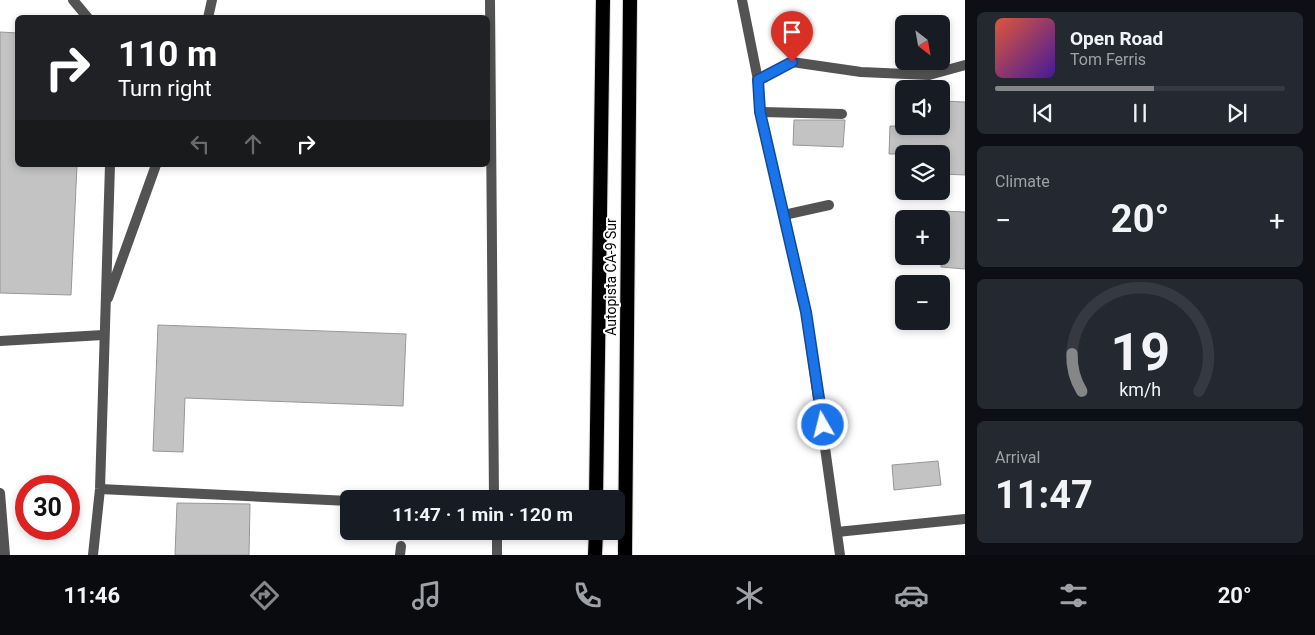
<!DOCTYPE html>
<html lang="en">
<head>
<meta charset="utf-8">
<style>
	:root { --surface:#171b24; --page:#242831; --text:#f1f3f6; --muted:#9ea1a6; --line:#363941; --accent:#858687 }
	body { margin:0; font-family:Roboto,sans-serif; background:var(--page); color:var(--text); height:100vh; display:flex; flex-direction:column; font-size:19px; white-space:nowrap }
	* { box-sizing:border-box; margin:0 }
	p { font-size:16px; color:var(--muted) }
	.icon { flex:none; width:28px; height:28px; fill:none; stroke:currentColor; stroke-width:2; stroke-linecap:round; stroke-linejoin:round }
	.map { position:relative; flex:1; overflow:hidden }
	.details { display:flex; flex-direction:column; gap:12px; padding:12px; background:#0d0f14; width:350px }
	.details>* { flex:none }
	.banner { position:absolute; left:15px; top:15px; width:475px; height:152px; border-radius:8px; box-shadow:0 2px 8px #0003; background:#202124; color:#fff; overflow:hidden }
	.needle { width:32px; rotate:149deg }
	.fabs { position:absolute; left:895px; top:15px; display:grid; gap:10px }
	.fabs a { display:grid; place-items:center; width:55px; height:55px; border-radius:8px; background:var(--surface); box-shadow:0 2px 8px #0003; font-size:25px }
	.speed { position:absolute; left:15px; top:475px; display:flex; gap:10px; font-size:25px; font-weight:700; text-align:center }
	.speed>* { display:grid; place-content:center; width:65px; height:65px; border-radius:50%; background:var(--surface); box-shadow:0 2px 8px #0003; line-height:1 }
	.speed .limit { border:8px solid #d22; background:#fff; color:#111 }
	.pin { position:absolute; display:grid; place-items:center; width:42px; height:42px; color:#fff; margin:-51px -21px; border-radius:50% 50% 50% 0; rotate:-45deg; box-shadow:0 0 5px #0007 }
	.pin .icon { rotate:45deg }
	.me { position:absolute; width:55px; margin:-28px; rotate:352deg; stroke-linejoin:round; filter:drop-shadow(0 0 4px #0008) }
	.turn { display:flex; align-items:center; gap:18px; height:105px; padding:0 20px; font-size:22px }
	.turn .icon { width:65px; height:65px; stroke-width:2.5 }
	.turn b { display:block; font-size:35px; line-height:42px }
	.lanes { display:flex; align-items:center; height:48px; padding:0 20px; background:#0003; justify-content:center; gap:25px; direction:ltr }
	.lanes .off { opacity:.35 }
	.big { font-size:38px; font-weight:700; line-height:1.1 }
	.details .card { flex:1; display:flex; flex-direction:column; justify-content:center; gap:8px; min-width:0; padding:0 18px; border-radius:8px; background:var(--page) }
	.details .dial { align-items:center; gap:0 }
	.dial svg { height:130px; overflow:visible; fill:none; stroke:var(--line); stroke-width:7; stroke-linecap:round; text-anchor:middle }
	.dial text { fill:var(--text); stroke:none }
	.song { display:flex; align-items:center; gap:15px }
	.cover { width:60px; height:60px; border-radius:8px; background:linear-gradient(135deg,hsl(10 70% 55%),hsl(260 70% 35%)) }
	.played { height:5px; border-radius:2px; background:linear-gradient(90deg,var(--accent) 55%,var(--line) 55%) }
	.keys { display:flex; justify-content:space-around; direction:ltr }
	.heat { display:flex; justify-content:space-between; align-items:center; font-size:28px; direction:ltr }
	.trip { position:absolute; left:340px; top:490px; width:285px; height:50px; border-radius:8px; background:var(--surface); box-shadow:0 2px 8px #0003; font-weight:700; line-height:50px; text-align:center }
	.menu { display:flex; height:80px; justify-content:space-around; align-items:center; background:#090b0e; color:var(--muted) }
	.menu .icon { width:35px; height:35px }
	.menu .current { color:var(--accent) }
	.menu b { font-size:22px; color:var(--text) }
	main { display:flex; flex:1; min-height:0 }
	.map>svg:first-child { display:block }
</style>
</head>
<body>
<main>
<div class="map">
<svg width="965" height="555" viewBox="0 0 965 555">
	<rect width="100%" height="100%" fill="#fff"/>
	<!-- building -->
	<path fill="#c3c3c3" stroke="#979797" d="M 0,32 L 18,33 L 18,165 L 77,165 L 71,295 L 0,293 Z
		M 941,101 L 965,102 L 965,175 L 941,174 L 941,154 L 889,154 L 890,126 L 941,126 Z
		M 794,120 L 845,120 L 843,147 L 793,145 Z
		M 941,211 L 965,212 L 965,269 L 941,267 Z
		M 158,325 L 406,334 L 403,406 L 185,398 L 183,452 L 153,451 Z
		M 938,461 L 941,485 L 894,490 L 892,465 Z
		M 177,503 L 250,504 L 249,555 L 175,555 Z"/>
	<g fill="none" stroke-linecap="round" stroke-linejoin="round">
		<!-- trunk casing -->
		<g stroke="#dbdbdb" stroke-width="16">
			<path id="trunk" d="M 596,499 L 603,0
				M 595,555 L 596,531
				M 625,555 L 630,0"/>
		</g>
		<!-- service -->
		<path stroke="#535353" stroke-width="10" d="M 73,0 L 88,18
			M 490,0 L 494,499
			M 208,18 L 212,0
			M 758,80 L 792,62 L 861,72 L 929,75 L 965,65
			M 760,112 L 842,114
			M 784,215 L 829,205
			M 108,298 L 156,165
			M 0,341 L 103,335
			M 100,489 L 349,501
			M 0,493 L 5,555
			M 497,531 L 497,555
			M 837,532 L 965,519
			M 93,555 L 100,489 L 110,165
			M 400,555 L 401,546"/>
		<!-- minor -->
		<path stroke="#535353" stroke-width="10" d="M 742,0 L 758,80 L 760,112 L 806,312 L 840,555"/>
		<!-- trunk -->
		<use href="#trunk" stroke="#000" stroke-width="14"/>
	</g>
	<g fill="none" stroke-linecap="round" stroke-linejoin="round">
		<!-- route casing -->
		<g stroke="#114b97" stroke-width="12">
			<path id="route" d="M 792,62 L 758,80 L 760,112 L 806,312 L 823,425"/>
		</g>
		<!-- route -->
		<use href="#route" stroke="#1a73e8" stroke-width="9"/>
	</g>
	<g text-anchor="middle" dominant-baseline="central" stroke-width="4" stroke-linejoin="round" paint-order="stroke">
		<!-- street labels -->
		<g font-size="14" fill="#000" stroke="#fff">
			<text transform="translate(611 277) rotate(-90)">Autopista CA-9 Sur</text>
		</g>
	</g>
</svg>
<div class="fabs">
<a><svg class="needle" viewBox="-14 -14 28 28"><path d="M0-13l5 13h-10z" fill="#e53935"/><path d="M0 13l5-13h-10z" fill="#9ea1a6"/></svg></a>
<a><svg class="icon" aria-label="sound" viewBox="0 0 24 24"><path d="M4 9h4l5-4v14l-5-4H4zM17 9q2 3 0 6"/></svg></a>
<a><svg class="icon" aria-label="layers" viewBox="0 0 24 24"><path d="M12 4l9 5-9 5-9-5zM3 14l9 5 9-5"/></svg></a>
<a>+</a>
<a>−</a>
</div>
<div class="speed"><div class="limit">30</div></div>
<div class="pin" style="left:792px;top:62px;background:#d93025"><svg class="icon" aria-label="arrive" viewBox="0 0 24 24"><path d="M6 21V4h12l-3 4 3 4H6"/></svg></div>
<svg class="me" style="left:823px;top:425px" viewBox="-20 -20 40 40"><circle r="17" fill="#1a73e8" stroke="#fff" stroke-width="3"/><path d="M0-11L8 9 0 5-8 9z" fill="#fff"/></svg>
<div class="trip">11:47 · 1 min · 120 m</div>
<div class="banner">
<div class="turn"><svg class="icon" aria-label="right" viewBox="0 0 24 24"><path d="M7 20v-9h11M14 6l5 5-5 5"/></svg><div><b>110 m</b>Turn right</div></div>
<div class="lanes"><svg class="icon off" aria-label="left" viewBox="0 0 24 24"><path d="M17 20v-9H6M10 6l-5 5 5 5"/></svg><svg class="icon off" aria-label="ahead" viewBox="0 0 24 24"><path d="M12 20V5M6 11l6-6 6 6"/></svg><svg class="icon" aria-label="right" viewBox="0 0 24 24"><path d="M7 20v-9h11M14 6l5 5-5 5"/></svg></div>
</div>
</div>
<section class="details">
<div class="card">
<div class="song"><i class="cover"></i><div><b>Open Road</b><p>Tom Ferris</p></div></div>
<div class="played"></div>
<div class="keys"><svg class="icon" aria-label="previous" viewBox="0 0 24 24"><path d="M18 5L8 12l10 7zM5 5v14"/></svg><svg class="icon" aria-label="pause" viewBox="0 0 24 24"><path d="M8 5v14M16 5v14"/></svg><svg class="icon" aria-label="next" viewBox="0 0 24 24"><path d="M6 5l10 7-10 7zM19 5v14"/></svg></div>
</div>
<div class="card"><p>Climate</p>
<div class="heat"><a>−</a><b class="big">20°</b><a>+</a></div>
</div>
<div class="card dial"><svg viewBox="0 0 100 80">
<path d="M14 69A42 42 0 1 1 86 69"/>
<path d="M14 69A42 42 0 0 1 8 46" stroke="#858687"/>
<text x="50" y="56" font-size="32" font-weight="700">19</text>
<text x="50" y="72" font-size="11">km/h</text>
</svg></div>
<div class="card"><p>Arrival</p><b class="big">11:47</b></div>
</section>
</main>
<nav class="menu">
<b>11:46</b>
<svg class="icon current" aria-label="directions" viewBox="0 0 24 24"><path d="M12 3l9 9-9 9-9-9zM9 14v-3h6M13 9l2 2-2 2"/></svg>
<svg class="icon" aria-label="music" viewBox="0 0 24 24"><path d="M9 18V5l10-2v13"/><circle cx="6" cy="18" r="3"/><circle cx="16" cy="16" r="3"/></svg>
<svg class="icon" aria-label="phone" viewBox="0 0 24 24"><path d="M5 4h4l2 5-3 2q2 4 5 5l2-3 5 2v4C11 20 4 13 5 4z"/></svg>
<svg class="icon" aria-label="climate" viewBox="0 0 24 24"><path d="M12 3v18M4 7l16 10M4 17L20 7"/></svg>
<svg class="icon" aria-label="car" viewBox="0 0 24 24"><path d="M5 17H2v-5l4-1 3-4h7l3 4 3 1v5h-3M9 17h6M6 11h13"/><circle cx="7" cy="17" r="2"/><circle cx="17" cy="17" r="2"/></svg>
<svg class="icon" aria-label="filters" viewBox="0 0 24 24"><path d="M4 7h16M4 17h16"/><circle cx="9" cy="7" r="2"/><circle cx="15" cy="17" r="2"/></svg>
<b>20°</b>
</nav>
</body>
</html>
